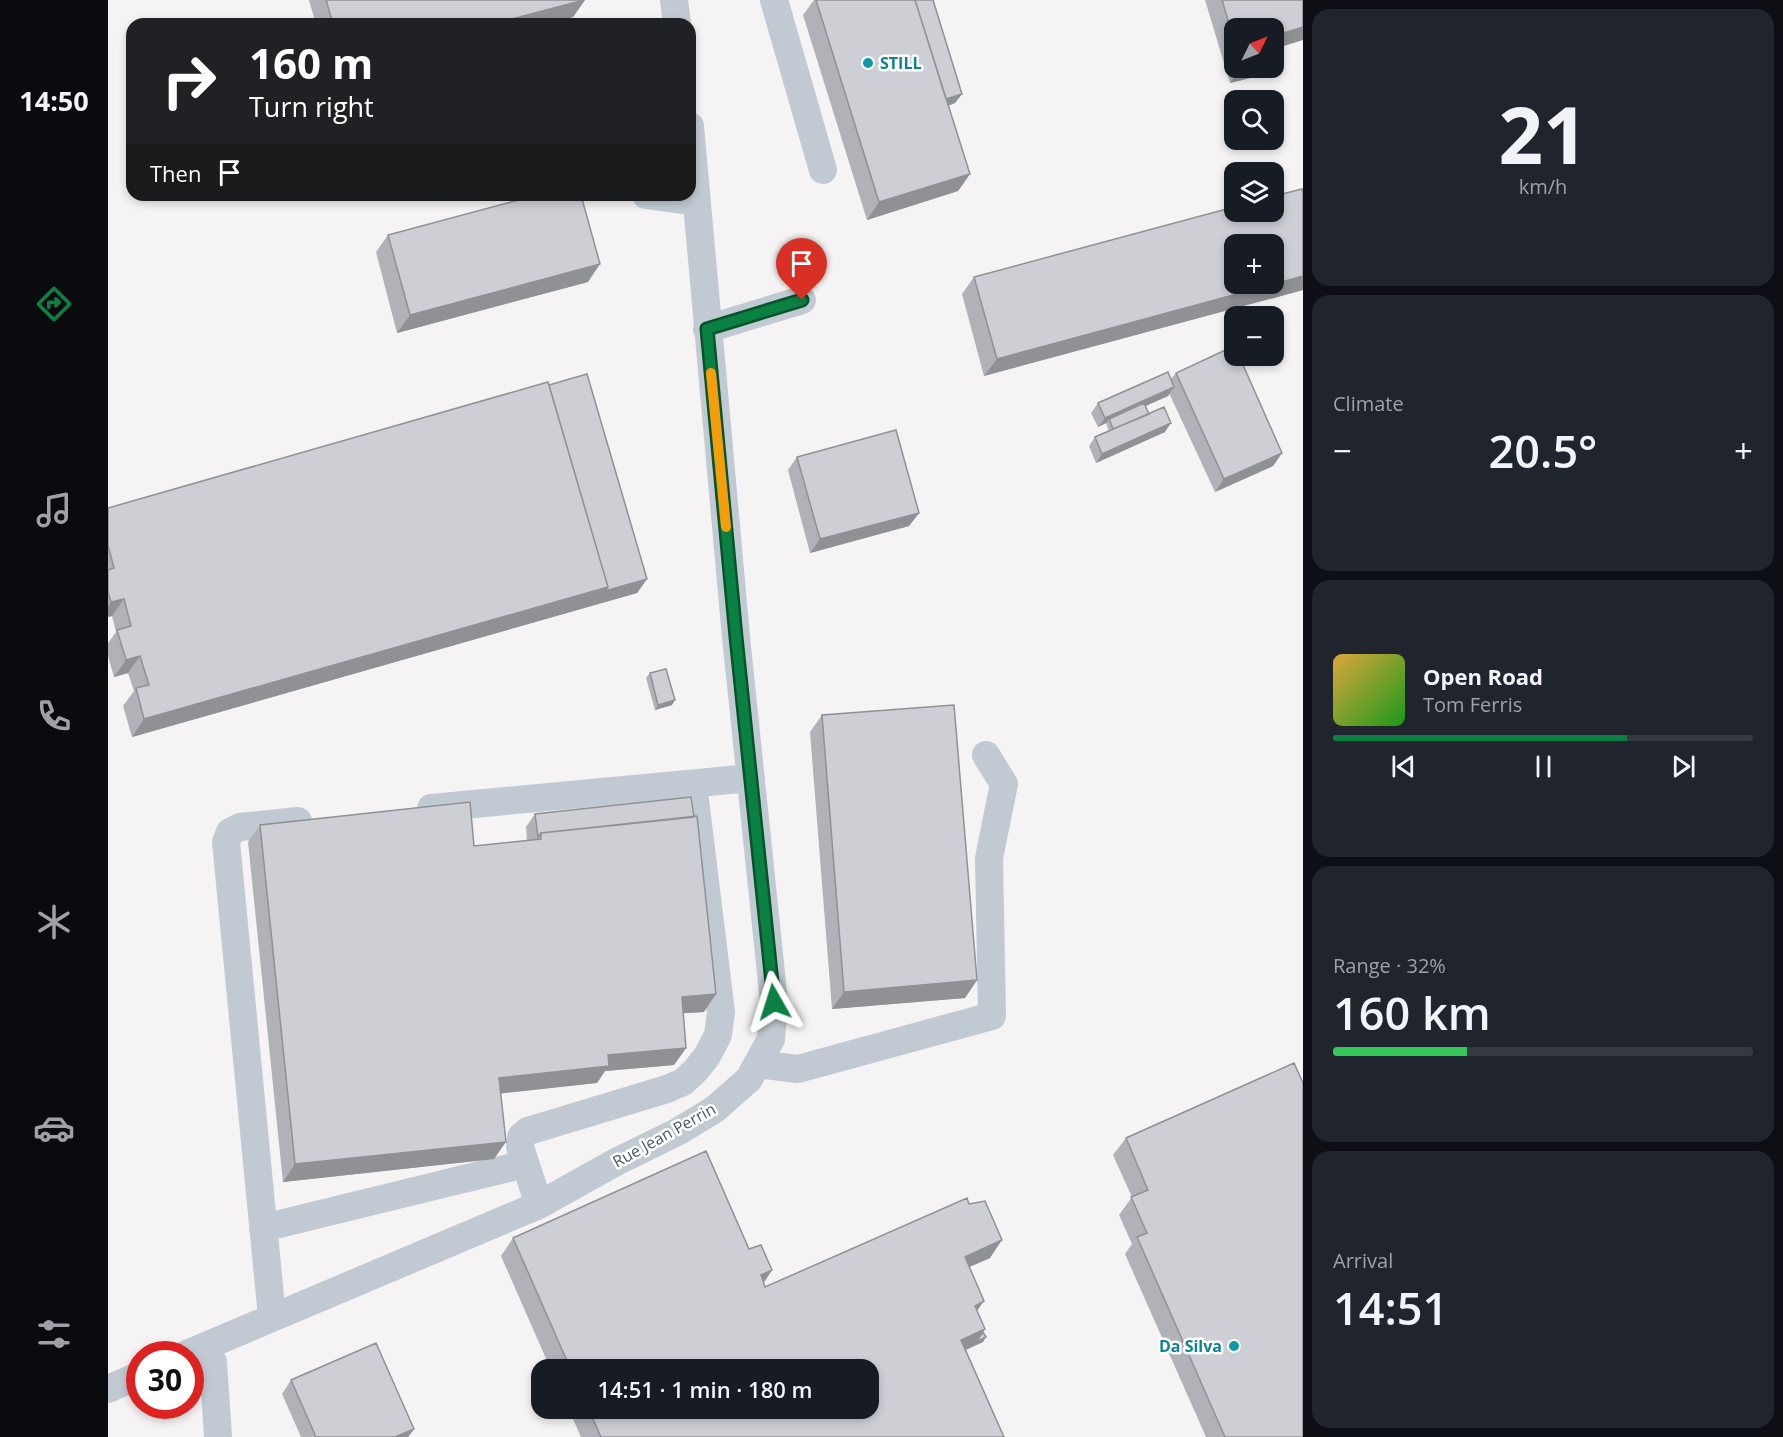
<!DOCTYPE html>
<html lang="en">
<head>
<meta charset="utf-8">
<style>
	:root { --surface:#171b24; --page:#20242c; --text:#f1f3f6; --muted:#9ea1a6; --line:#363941; --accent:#0b8043 }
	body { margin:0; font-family:"Open Sans",sans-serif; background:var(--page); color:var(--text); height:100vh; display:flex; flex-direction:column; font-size:22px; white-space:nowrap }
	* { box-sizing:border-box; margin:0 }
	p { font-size:20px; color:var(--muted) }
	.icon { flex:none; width:33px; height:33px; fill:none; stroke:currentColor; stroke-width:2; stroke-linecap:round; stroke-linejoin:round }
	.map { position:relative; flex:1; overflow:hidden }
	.sheet { display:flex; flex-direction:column; gap:9px; padding:9px; background:#0d0f14; width:480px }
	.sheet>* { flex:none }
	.top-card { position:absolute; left:18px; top:18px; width:570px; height:183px; border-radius:18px; box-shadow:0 3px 9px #0003; background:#202124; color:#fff; overflow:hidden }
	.needle { width:39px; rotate:47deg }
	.fabs { position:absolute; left:1116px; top:18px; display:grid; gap:12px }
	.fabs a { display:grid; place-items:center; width:60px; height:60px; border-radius:12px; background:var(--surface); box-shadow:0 3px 9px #0003; font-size:30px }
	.speed { position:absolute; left:18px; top:1341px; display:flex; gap:12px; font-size:30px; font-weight:700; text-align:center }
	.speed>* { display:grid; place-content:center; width:78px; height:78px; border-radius:50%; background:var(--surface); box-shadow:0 3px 9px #0003; line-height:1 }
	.speed .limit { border:9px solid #d22; background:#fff; color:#111 }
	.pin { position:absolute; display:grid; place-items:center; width:51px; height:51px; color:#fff; margin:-62px -26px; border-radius:50% 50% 50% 0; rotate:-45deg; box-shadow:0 0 6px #0007 }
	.pin .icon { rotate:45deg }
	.me { position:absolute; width:66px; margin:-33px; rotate:354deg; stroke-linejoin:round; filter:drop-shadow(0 0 4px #0008) }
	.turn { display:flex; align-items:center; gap:21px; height:126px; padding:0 24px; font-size:27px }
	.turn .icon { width:78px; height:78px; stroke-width:2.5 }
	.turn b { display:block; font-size:42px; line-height:51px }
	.then { display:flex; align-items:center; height:57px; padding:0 24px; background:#0003; gap:12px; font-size:22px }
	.big { font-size:45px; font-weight:600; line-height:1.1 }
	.sheet .tile { flex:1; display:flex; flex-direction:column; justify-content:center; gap:9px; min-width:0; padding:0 21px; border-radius:18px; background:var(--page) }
	.sheet .dial { align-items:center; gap:0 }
	.dial b { font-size:78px; line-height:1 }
	.song { display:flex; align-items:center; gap:18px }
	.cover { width:72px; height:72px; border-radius:9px; background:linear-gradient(135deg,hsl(40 70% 55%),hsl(120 70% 35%)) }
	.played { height:6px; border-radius:3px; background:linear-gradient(90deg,var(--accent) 70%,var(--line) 70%) }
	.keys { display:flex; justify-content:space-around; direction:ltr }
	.heat { display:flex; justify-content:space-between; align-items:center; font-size:33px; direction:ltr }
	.charge { height:9px; border-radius:4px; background:linear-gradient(90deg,#34c759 32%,var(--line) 0) }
	.trip { position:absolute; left:423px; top:1359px; width:348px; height:60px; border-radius:18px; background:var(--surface); box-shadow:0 3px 9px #0003; font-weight:600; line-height:60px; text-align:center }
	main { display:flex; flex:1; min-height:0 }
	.tabs { display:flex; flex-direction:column; width:108px; justify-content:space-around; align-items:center; background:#090b0e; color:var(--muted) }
	.tabs .icon { width:42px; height:42px }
	.tabs .active { color:var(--accent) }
	.tabs b { font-size:27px; color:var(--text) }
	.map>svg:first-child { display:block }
</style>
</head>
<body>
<main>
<nav class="tabs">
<b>14:50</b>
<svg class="icon active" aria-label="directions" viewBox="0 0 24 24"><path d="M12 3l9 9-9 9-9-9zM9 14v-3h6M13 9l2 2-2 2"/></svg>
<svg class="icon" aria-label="music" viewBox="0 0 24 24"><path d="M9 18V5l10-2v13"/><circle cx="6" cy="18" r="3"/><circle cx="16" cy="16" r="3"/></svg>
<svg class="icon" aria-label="phone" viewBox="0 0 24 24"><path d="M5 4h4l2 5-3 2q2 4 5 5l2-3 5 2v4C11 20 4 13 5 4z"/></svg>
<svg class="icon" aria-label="climate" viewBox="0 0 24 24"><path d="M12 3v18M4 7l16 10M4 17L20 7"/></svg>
<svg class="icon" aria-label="car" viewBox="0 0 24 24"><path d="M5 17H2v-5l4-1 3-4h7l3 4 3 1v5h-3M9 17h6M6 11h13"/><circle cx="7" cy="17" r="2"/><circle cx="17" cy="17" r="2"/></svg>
<svg class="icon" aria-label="filters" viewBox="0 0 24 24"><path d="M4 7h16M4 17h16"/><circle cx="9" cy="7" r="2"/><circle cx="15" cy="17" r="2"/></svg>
</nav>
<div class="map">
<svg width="1195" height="1437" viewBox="0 0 1195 1437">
	<rect width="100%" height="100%" fill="#f5f3f3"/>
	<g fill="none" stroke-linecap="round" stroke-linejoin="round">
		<!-- minor -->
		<path stroke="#c1cad2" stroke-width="28" d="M 566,0 L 569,24
			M 666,0 L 715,170
			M 538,195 L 589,202
			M 599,329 L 694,300
			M 323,808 L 643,778
			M 649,1064 L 690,1069 L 884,1016 L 881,858 L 896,784 L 878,755
			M 431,1205 L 412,1147 L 413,1137 L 420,1131 L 559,1089 L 575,1082 L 587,1071 L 599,1056 L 610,1035 L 613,1012 L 585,784
			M 155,1228 L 417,1164
			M 164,1317 L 118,842 L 122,832 L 132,827 L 190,821
			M 98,1347 L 105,1362 L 110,1437
			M 79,1354 L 431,1205 L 508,1162 L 571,1131 L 607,1109 L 641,1079 L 663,1039 L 666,1002 L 628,637 L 582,126
			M 0,1389 L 32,1375"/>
	</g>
	<!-- wall -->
	<path fill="#b0b2b7" d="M 201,0 L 477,0 L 465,17 L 438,24 L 208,24 Z
		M 706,0 L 824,0 L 854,94 L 847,103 L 840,106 L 862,174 L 850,191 L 759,220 L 695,15 Z
		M 1097,0 L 1195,0 L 1126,28 L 1126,68 L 1152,68 L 1146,77 L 1122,83 Z
		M 1195,194 L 1195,290 L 876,376 L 854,294 L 866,277 Z
		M 280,235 L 480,282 L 289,333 L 268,252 Z
		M 1068,373 L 1174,453 L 1165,466 L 1107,492 L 1061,393 L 1060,396 L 1037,406 L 1041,414 L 1057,432 L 988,463 L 981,446 L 987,437 L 1001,431 L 998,423 L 990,427 L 983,413 L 990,403 L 1063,379 Z
		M 441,385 L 539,579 L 529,593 L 24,737 L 15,706 L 26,691 L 20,673 L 6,677 L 0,656 L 0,643 L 8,632 L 4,616 L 0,617 L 0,508 Z
		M 689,457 L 811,513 L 801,526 L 702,553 L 680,470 Z
		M 542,673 L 564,705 L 547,710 L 538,678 Z
		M 714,715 L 869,980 L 857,998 L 724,1009 L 702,732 Z
		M 427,814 L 596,1012 L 575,1013 L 578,1048 L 566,1065 L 497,1071 L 489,1083 L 393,1093 L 386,1159 L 175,1182 L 140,842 L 152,825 L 366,846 L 419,841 L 418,827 Z
		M 1018,1138 L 1195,1437 L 1098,1437 L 1017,1254 L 1024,1244 L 1011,1215 L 1024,1197 L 1005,1155 Z
		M 405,1238 L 641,1249 L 664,1270 L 656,1283 L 657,1287 L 882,1258 L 861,1267 L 869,1311 L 875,1332 L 875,1342 L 858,1350 L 896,1437 L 473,1437 L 460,1408 L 760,1408 L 760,1370 L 443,1370 L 393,1256 Z
		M 183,1380 L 306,1429 L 300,1437 L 193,1437 L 174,1394 Z"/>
	<!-- shaded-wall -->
	<path fill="#909195" d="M 477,0 L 465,17 L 438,24 L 385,24 Z
		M 1195,27 L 1195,40 L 1166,49 L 1166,36 Z
		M 1133,68 L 1152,68 L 1146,77 L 1122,83 Z
		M 854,94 L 847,103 L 824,111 L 831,102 Z
		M 862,174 L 850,191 L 759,220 L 771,202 Z
		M 492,264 L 480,282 L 289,333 L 302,315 Z
		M 1195,276 L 1195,290 L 876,376 L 889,359 Z
		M 1066,387 L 1060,396 L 1002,422 L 1001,419 L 998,423 L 990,427 L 997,418 Z
		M 1063,423 L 1057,432 L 988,463 L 994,454 Z
		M 1174,453 L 1165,466 L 1107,492 L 1116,479 Z
		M 811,513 L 801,526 L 702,553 L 712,539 Z
		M 539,579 L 529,593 L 24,737 L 36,719 L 500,587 Z
		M 16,599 L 4,616 L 0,617 L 0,606 L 3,602 Z
		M 32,656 L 20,673 L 6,677 L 18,660 Z
		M 567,700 L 564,705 L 547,710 L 550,705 Z
		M 869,980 L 857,998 L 724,1009 L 736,992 Z
		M 608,994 L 596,1012 L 562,1014 L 574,997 Z
		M 578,1048 L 566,1065 L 497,1071 L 489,1083 L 379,1095 L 391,1078 L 500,1055 Z
		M 398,1142 L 386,1159 L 175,1182 L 187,1164 Z
		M 894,1240 L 882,1258 L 845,1274 L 857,1257 Z
		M 664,1270 L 652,1287 L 653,1275 Z
		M 876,1301 L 864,1318 L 867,1306 Z
		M 877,1329 L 868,1342 L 878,1337 L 875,1342 L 841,1357 L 853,1340 Z
		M 306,1429 L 300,1437 L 287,1437 Z"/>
	<!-- building -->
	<path fill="#cdcfd5" stroke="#909195" stroke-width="1.5" fill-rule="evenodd" d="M 218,0 L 476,0 L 385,24 L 225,24 Z
		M 708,0 L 807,0 L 862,174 L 771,202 Z
		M 807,0 L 825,0 L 854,94 L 838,99 Z
		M 1114,0 L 1195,0 L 1195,27 L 1166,36 L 1166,28 L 1126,28 L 1126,40 Z
		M 1194,189 L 1195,194 L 1195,276 L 889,359 L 866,277 L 1126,207 L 1126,212 L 1166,212 L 1166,196 ZM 1126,244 L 1166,244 L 1166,284 L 1126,284 Z
		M 429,195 L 473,195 L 492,264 L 302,315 L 280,235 Z
		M 1126,346 L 1126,356 L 1131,356 L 1174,453 L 1116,479 L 1068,373 Z
		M 1060,372 L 1066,387 L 997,418 L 990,403 Z
		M 479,374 L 539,579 L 497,591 L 500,587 L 441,385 Z
		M 440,382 L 500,587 L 36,719 L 28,688 L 41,685 L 32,656 L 18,660 L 9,630 L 23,626 L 16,599 L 3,602 L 0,592 L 0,570 L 6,568 L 0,545 L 0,508 Z
		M 1036,403 L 1041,414 L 1005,429 L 1001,419 Z
		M 1056,407 L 1063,423 L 994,454 L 987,437 Z
		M 788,430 L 811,513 L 712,539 L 689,457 Z
		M 558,669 L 567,700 L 550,705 L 542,673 Z
		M 846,705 L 869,980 L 736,992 L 714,715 Z
		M 583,797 L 586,817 L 433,833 L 430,837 L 427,814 Z
		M 362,802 L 366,846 L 433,839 L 433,833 L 589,816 L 608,994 L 574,997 L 578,1048 L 500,1055 L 501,1066 L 391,1078 L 398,1142 L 187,1164 L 152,825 Z
		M 1186,1063 L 1195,1083 L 1195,1437 L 1117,1437 L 1029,1237 L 1039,1233 L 1023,1197 L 1040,1190 L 1018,1138 Z
		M 598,1151 L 641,1249 L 653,1245 L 664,1270 L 653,1275 L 657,1287 L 859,1198 L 861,1204 L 877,1201 L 894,1240 L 857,1257 L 876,1301 L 867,1306 L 877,1329 L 853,1340 L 896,1437 L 493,1437 L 480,1408 L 760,1408 L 760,1370 L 463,1370 L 405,1238 Z
		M 875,1332 L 878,1337 L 868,1342 Z
		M 268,1343 L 306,1429 L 287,1437 L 208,1437 L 183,1380 Z"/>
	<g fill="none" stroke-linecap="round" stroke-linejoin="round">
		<!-- route casing -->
		<g stroke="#07532c" stroke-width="15">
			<path id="route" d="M 666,1002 L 628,637 L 599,329 L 694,300"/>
		</g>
		<!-- route -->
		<use href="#route" stroke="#0b8043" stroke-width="10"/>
		<!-- slow -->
		<path stroke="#f59e0b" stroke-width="10" d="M 603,373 L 618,527"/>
	</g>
	<!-- markers -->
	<g fill="#0f9aa8" stroke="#fff" stroke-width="2">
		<circle cx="760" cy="63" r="6"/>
		<circle cx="1126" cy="1346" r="6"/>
	</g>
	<g text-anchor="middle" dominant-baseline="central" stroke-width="5" stroke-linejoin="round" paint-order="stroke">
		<!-- culture labels -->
		<g font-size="16" font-weight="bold" fill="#0d838f" stroke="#fff" text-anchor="start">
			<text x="772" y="63">STILL</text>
			<text x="1114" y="1346" text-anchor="end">Da Silva</text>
		</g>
		<!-- street labels -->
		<g font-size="16" fill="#4a5661" stroke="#fff">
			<text transform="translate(556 1135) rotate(-29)">Rue Jean Perrin</text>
		</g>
	</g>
</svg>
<div class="fabs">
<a><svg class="needle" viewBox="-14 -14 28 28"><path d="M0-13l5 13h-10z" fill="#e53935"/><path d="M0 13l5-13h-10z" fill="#9ea1a6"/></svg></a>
<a><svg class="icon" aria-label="search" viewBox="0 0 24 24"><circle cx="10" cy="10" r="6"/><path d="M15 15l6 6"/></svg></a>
<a><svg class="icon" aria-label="layers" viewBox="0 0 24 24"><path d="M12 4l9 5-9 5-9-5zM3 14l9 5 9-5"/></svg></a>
<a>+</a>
<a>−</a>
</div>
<div class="speed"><div class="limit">30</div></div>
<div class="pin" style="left:694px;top:300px;background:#d93025"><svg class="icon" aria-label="arrive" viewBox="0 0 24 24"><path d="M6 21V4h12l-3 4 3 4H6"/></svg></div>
<svg class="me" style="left:666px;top:1002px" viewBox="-20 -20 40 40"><path d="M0-17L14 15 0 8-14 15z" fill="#0b8043" stroke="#fff" stroke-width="4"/></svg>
<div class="trip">14:51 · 1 min · 180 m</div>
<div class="top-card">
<div class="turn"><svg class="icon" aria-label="right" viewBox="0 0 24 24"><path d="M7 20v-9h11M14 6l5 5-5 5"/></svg><div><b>160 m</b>Turn right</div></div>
<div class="then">Then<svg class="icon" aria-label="arrive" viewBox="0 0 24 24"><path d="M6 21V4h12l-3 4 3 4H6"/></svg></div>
</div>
</div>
<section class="sheet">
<div class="tile dial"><b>21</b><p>km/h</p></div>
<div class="tile"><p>Climate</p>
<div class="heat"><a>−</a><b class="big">20.5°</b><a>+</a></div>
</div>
<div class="tile">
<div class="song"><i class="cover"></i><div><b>Open Road</b><p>Tom Ferris</p></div></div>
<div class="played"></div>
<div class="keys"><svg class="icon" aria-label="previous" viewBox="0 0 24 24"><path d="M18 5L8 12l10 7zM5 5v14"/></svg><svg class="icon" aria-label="pause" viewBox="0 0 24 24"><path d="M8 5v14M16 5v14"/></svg><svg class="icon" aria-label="next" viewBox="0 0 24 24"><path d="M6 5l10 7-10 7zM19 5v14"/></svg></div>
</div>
<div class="tile"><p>Range · 32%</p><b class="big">160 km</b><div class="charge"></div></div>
<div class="tile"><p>Arrival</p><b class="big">14:51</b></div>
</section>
</main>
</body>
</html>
